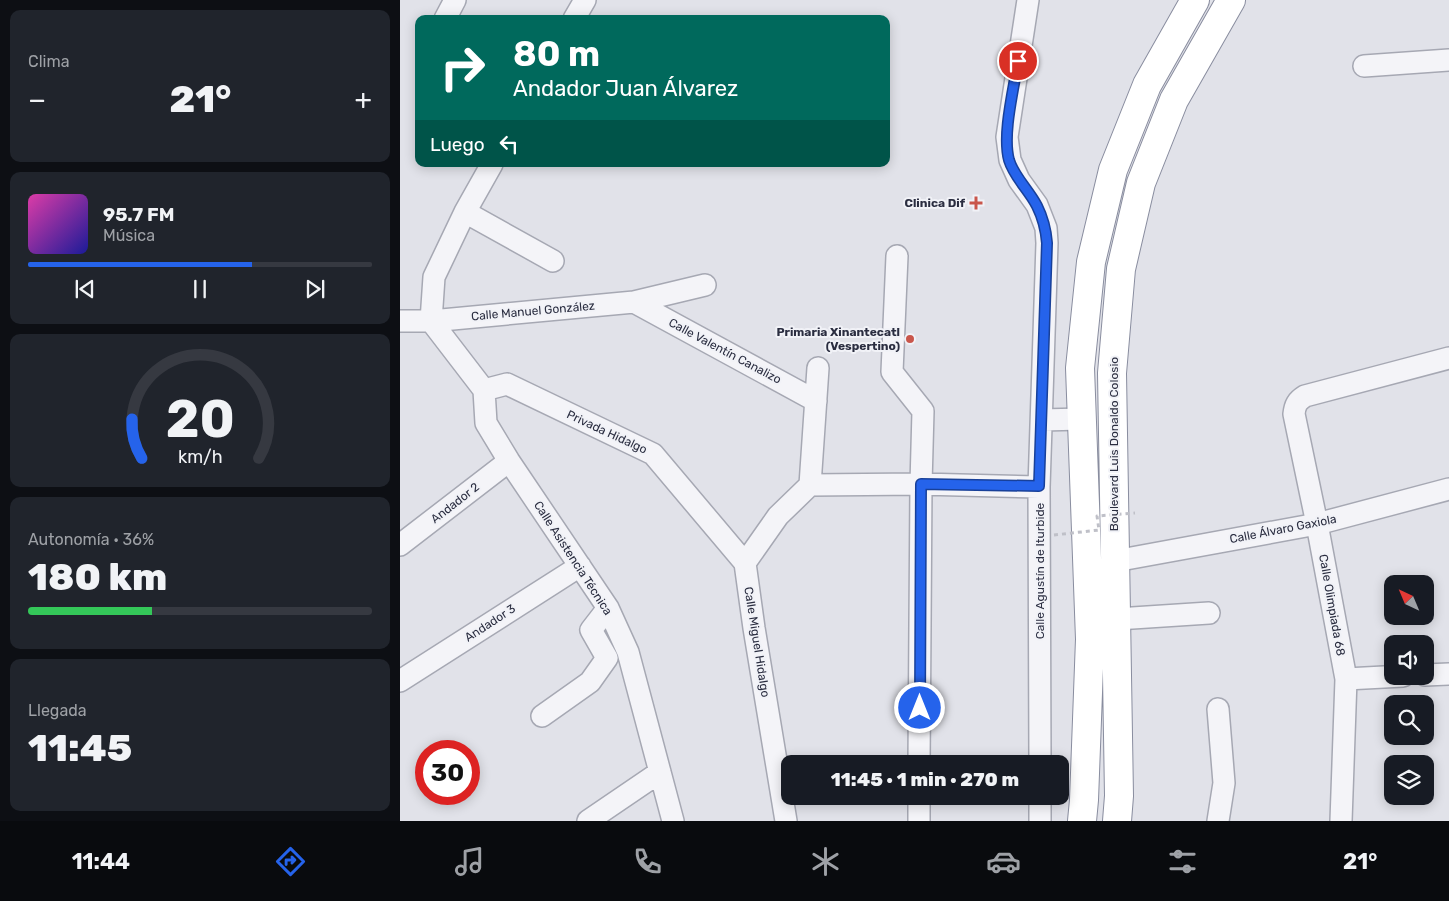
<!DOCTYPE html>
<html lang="es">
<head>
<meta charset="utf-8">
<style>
	:root { --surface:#171b24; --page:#20242c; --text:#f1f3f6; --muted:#9ea1a6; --line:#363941; --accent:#2563eb }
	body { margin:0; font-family:Rubik,sans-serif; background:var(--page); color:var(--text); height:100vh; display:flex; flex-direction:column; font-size:19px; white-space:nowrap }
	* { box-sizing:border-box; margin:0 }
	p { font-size:16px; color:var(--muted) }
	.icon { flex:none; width:28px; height:28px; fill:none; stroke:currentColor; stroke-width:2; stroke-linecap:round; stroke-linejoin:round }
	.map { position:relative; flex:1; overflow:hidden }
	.details { display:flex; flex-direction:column; gap:10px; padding:10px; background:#0d0f14; width:400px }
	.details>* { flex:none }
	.hud { position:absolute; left:15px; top:15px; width:475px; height:152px; border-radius:10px; box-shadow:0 2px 12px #0003; background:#00695c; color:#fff; overflow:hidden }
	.needle { width:32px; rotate:316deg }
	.buttons { position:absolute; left:984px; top:575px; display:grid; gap:10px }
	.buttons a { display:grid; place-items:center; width:50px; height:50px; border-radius:10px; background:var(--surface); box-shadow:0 2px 12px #0003; font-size:25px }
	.speed { position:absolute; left:15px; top:740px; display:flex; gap:10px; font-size:25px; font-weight:700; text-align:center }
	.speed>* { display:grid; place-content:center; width:65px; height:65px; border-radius:50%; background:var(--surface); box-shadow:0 2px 12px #0003; line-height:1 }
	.speed .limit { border:8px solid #d22; background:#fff; color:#111 }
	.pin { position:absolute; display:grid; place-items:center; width:42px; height:42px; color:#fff; margin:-21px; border:2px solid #fff; border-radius:50%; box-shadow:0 1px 5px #0007 }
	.me { position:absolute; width:55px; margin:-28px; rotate:0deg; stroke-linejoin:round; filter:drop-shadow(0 0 4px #0008) }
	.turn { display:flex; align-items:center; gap:18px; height:105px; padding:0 15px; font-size:22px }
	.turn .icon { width:65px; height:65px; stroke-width:2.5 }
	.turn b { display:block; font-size:35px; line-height:42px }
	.then { display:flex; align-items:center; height:48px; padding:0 15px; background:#0003; gap:10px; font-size:19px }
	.big { font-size:38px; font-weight:800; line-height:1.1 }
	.details .widget { flex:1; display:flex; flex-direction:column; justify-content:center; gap:8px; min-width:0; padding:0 18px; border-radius:10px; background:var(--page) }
	.details .dial { align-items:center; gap:0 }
	.dial svg { height:130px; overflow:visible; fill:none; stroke:var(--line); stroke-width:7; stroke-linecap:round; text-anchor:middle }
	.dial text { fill:var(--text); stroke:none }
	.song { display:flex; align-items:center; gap:15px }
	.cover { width:60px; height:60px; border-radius:8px; background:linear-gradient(135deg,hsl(320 70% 55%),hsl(240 70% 35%)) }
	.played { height:5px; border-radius:2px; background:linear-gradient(90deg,var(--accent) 65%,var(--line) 65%) }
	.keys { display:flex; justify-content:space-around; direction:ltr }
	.heat { display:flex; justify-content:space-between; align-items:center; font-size:28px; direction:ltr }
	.charge { height:8px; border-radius:4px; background:linear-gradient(90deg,#34c759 36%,var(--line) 0) }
	.trip { position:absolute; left:381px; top:755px; width:288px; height:50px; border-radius:10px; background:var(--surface); box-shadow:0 2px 12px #0003; font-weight:800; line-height:50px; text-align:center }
	.dock { display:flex; height:80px; justify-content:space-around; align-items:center; background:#090b0e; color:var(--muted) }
	.dock .icon { width:35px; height:35px }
	.dock .on { color:var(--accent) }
	.dock b { font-size:22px; color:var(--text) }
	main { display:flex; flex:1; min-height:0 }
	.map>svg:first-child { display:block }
</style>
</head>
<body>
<main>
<section class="details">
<div class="widget"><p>Clima</p>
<div class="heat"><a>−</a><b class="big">21°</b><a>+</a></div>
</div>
<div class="widget">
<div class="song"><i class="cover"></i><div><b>95.7 FM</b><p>Música</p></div></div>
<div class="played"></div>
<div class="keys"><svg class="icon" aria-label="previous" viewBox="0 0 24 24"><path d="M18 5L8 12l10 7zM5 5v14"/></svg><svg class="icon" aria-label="pause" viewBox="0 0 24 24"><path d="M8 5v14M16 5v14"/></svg><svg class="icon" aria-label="next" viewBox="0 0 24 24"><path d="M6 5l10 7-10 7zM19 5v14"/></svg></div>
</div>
<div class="widget dial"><svg viewBox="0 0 100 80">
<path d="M14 69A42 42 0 1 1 86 69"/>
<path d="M14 69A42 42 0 0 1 8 45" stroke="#2563eb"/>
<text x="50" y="56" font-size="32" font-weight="700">20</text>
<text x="50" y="72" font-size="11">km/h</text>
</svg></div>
<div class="widget"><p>Autonomía · 36%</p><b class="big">180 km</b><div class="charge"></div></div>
<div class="widget"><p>Llegada</p><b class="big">11:45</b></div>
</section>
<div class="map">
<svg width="1049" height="821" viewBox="0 0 1049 821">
	<rect width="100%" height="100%" fill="#e1e2e9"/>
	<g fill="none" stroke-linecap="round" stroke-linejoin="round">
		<!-- minor casing -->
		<g stroke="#a6a8b3" stroke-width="24">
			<path id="minor" d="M 628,0 L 607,137 L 610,160 L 619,180 L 637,205 L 646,228 L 647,243 L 639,487 L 640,764
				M 45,19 L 55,0
				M 174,19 L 185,0
				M 964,66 L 1049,60
				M 65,212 L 153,261
				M 497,256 L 492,372 L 523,411 L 521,484 L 519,764
				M 234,302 L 416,401
				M 0,321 L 31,321 L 234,302 L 305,285
				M 84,390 L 86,423 L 109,461 L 208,608 L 228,652 L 273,821
				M 84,390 L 107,384 L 253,454 L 345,563
				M 84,390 L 31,321 L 34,277 L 65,212 L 92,164
				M 642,420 L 682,419
				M 410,485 L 521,484 L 639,487
				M 410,485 L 418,368
				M 0,545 L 109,461
				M 715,561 L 917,524 L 1049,489
				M 717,619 L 809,613
				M 1025,675 L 1049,674
				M 946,679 L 1003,676
				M 0,681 L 180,566
				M 142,716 L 190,682 L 207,658 L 191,630 L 208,608
				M 640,796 L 640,821
				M 188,821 L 260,772
				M 386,821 L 354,628 L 345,563 L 378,516 L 410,485
				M 519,821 L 519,796
				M 818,821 L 824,783 L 818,709
				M 941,821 L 946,679 L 917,524 L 894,414 C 895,405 897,401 905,396 L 1049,358"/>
		</g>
		<!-- trunk casing -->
		<g stroke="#898d9f" stroke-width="30">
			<path id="trunk" d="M 682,821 L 684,800 L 690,639 L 680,368 L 691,262 L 713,170 L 747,85 L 795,0
				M 717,821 L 719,796 L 712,373 L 721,269 L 741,183 L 774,100 L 831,0"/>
		</g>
		<!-- minor -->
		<use href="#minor" stroke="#f4f4f8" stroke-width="21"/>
		<!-- trunk -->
		<use href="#trunk" stroke="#fff" stroke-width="28"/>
		<!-- path-bridge -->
		<path stroke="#bfc0c8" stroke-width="3" stroke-dasharray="4 4" stroke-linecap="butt" d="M 654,535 L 699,530 L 697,516 L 735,513"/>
	</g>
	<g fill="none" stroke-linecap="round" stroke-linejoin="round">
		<!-- route casing -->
		<g stroke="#184099" stroke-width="12">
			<path id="route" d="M 520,708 L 521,484 L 639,486 L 647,243 C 646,230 643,218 637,206 C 629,190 614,177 609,160 C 602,134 614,88 618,61"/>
		</g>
		<!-- route -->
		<use href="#route" stroke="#2563eb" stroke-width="9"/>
	</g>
	<!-- markers -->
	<g fill="#c9564b" stroke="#f1f2f7" stroke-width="2">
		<path d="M573.5 195.5h5v5h5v5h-5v5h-5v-5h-5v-5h5z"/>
		<circle cx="510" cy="339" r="5"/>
	</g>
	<g text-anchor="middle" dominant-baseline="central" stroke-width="4" stroke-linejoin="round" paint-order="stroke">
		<!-- poi labels -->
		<g font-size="12" font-weight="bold" fill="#2a2d40" stroke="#f1f2f7" text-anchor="end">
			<text x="565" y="203">Clinica Dif</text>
			<text x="500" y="332">Primaria Xinantecatl<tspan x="500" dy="14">(Vespertino)</tspan></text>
		</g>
		<!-- street labels -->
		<g font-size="12" fill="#2a2d40" stroke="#f1f2f7">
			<text transform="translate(133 311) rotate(-5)">Calle Manuel González</text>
			<text transform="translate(325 351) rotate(28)">Calle Valentín Canalizo</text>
			<text transform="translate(207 432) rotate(25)">Privada Hidalgo</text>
			<text transform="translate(714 444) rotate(-90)">Boulevard Luis Donaldo Colosio</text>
			<text transform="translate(55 503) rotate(-38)">Andador 2</text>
			<text transform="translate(883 529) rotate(-11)">Calle Álvaro Gaxiola</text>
			<text transform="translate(173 558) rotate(57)">Calle Asistencia Técnica</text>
			<text transform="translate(640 571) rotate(-90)">Calle Agustín de Iturbide</text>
			<text transform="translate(932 605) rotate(80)">Calle Olimpiada 68</text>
			<text transform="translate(90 623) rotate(-33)">Andador 3</text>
			<text transform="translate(357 642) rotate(81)">Calle Miguel Hidalgo</text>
		</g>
	</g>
</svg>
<div class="buttons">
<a><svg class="needle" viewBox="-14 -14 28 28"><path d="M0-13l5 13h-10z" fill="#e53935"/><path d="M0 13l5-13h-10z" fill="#9ea1a6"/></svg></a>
<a><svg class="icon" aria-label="sound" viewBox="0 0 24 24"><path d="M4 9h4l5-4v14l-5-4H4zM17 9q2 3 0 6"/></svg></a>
<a><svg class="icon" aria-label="search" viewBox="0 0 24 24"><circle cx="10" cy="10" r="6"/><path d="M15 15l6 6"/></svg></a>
<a><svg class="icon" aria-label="layers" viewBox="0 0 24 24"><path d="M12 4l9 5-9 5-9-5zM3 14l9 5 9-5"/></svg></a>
</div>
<div class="speed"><div class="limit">30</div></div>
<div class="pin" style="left:618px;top:61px;background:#d93025"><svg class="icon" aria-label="arrive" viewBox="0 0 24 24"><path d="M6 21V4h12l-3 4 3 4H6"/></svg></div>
<svg class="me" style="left:520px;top:708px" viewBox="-20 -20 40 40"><circle r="17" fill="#2563eb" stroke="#fff" stroke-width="3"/><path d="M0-11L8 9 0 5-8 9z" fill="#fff"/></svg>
<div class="trip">11:45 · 1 min · 270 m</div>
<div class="hud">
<div class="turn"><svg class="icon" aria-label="right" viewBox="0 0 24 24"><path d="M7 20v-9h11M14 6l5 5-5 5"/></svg><div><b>80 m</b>Andador Juan Álvarez</div></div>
<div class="then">Luego<svg class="icon" aria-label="left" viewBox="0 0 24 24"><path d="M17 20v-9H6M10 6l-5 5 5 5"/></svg></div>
</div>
</div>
</main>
<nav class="dock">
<b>11:44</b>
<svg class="icon on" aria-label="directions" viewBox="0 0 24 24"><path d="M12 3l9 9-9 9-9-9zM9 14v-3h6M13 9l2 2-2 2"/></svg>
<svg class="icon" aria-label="music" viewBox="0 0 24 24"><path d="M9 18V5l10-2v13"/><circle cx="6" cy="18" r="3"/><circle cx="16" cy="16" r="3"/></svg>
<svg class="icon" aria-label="phone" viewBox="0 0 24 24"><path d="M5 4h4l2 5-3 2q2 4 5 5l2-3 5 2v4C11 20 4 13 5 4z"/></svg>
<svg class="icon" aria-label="climate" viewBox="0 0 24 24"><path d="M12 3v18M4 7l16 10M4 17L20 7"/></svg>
<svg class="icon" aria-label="car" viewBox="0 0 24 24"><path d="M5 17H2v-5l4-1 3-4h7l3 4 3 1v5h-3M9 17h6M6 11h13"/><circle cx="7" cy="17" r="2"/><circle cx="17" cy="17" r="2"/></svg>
<svg class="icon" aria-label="filters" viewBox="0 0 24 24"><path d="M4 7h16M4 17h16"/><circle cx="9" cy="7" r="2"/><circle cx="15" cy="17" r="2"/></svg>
<b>21°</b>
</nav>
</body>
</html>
